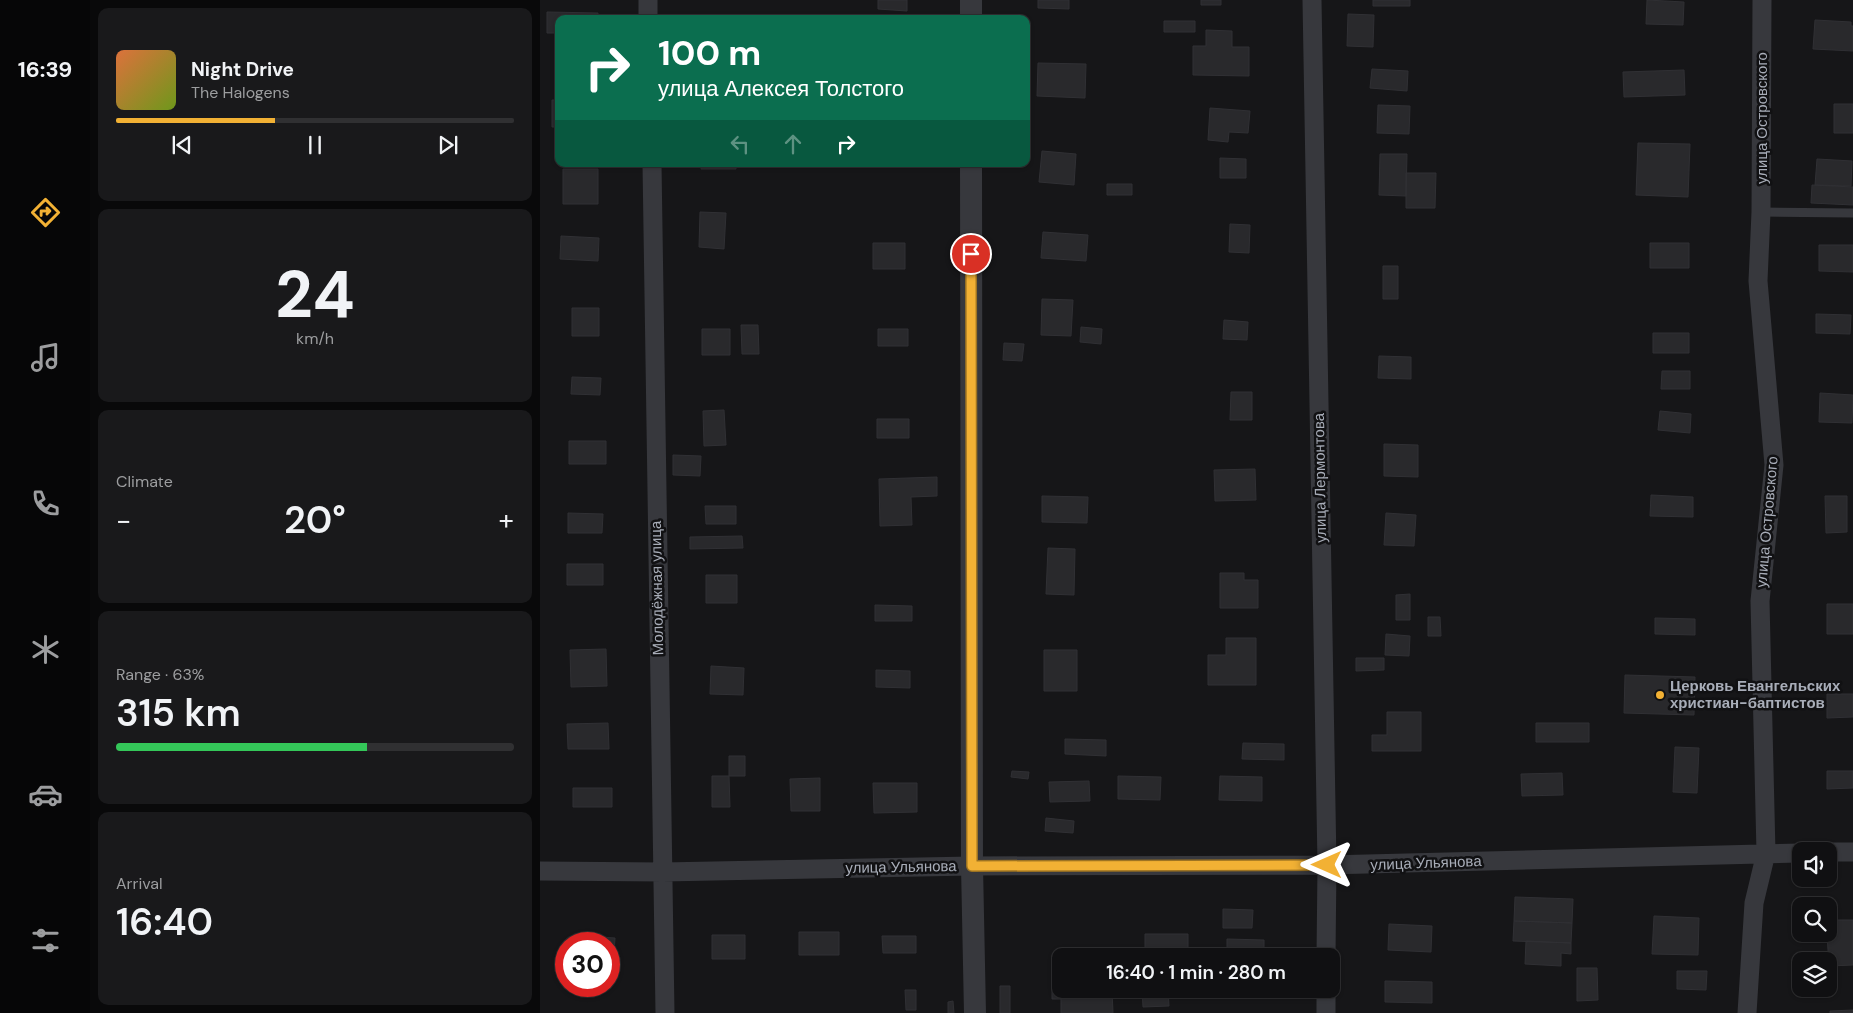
<!DOCTYPE html>
<html lang="en">
<head>
<meta charset="utf-8">
<style>
	:root { --surface:#101012; --page:#19191b; --text:#f1f3f6; --muted:#9c9d9f; --line:#303032; --accent:#f2b134 }
	body { margin:0; font-family:"DM Sans",sans-serif; background:var(--page); color:var(--text); height:100vh; display:flex; flex-direction:column; font-size:19px; white-space:nowrap }
	* { box-sizing:border-box; margin:0 }
	p { font-size:16px; color:var(--muted) }
	.icon { flex:none; width:28px; height:28px; fill:none; stroke:currentColor; stroke-width:2; stroke-linecap:round; stroke-linejoin:round }
	.map { position:relative; flex:1; overflow:hidden }
	.drawer { display:flex; flex-direction:column; gap:8px; padding:8px; background:#09090a; width:450px }
	.drawer>* { flex:none }
	.top-card { position:absolute; left:15px; top:15px; width:475px; height:152px; border-radius:10px; box-shadow:0 1px 4px #0004,0 0 0 1px var(--line); background:#0b6e4f; color:#fff; overflow:hidden }
	.buttons { position:absolute; left:1252px; top:842px; display:grid; gap:10px }
	.buttons a { display:grid; place-items:center; width:45px; height:45px; border-radius:10px; background:var(--surface); box-shadow:0 1px 4px #0004,0 0 0 1px var(--line); font-size:25px }
	.speed { position:absolute; left:15px; top:932px; display:flex; gap:10px; font-size:25px; font-weight:700; text-align:center }
	.speed>* { display:grid; place-content:center; width:65px; height:65px; border-radius:50%; background:var(--surface); box-shadow:0 1px 4px #0004,0 0 0 1px var(--line); line-height:1 }
	.speed .limit { border:8px solid #d22; background:#fff; color:#111 }
	.pin { position:absolute; display:grid; place-items:center; width:42px; height:42px; color:#fff; margin:-21px; border:2px solid #fff; border-radius:50%; box-shadow:0 1px 5px #0007 }
	.me { position:absolute; width:55px; margin:-28px; rotate:270deg; stroke-linejoin:round; filter:drop-shadow(0 0 4px #0008) }
	.turn { display:flex; align-items:center; gap:18px; height:105px; padding:0 20px; font-size:22px }
	.turn .icon { width:65px; height:65px; stroke-width:2.5 }
	.turn b { display:block; font-size:35px; line-height:42px }
	.lanes { display:flex; align-items:center; height:48px; padding:0 20px; background:#0003; justify-content:center; gap:25px; direction:ltr }
	.lanes .off { opacity:.35 }
	.big { font-size:38px; font-weight:600; line-height:1.1 }
	.drawer .tile { flex:1; display:flex; flex-direction:column; justify-content:center; gap:8px; min-width:0; padding:0 18px; border-radius:10px; background:var(--page) }
	.drawer .dial { align-items:center; gap:0 }
	.dial b { font-size:65px; line-height:1 }
	.song { display:flex; align-items:center; gap:15px }
	.cover { width:60px; height:60px; border-radius:8px; background:linear-gradient(135deg,hsl(20 70% 55%),hsl(80 70% 35%)) }
	.played { height:5px; border-radius:2px; background:linear-gradient(90deg,var(--accent) 40%,var(--line) 40%) }
	.keys { display:flex; justify-content:space-around; direction:ltr }
	.heat { display:flex; justify-content:space-between; align-items:center; font-size:28px; direction:ltr }
	.charge { height:8px; border-radius:4px; background:linear-gradient(90deg,#34c759 63%,var(--line) 0) }
	.trip { position:absolute; left:512px; top:948px; width:288px; height:50px; border-radius:10px; background:var(--surface); box-shadow:0 1px 4px #0004,0 0 0 1px var(--line); font-weight:600; line-height:50px; text-align:center }
	main { display:flex; flex:1; min-height:0 }
	.tab-bar { display:flex; flex-direction:column; width:90px; justify-content:space-around; align-items:center; background:#060607; color:var(--muted) }
	.tab-bar .icon { width:35px; height:35px }
	.tab-bar .active { color:var(--accent) }
	.tab-bar b { font-size:22px; color:var(--text) }
	.map>svg:first-child { display:block }
</style>
</head>
<body>
<main>
<nav class="tab-bar">
<b>16:39</b>
<svg class="icon active" aria-label="directions" viewBox="0 0 24 24"><path d="M12 3l9 9-9 9-9-9zM9 14v-3h6M13 9l2 2-2 2"/></svg>
<svg class="icon" aria-label="music" viewBox="0 0 24 24"><path d="M9 18V5l10-2v13"/><circle cx="6" cy="18" r="3"/><circle cx="16" cy="16" r="3"/></svg>
<svg class="icon" aria-label="phone" viewBox="0 0 24 24"><path d="M5 4h4l2 5-3 2q2 4 5 5l2-3 5 2v4C11 20 4 13 5 4z"/></svg>
<svg class="icon" aria-label="climate" viewBox="0 0 24 24"><path d="M12 3v18M4 7l16 10M4 17L20 7"/></svg>
<svg class="icon" aria-label="car" viewBox="0 0 24 24"><path d="M5 17H2v-5l4-1 3-4h7l3 4 3 1v5h-3M9 17h6M6 11h13"/><circle cx="7" cy="17" r="2"/><circle cx="17" cy="17" r="2"/></svg>
<svg class="icon" aria-label="filters" viewBox="0 0 24 24"><path d="M4 7h16M4 17h16"/><circle cx="9" cy="7" r="2"/><circle cx="15" cy="17" r="2"/></svg>
</nav>
<section class="drawer">
<div class="tile">
<div class="song"><i class="cover"></i><div><b>Night Drive</b><p>The Halogens</p></div></div>
<div class="played"></div>
<div class="keys"><svg class="icon" aria-label="previous" viewBox="0 0 24 24"><path d="M18 5L8 12l10 7zM5 5v14"/></svg><svg class="icon" aria-label="pause" viewBox="0 0 24 24"><path d="M8 5v14M16 5v14"/></svg><svg class="icon" aria-label="next" viewBox="0 0 24 24"><path d="M6 5l10 7-10 7zM19 5v14"/></svg></div>
</div>
<div class="tile dial"><b>24</b><p>km/h</p></div>
<div class="tile"><p>Climate</p>
<div class="heat"><a>−</a><b class="big">20°</b><a>+</a></div>
</div>
<div class="tile"><p>Range · 63%</p><b class="big">315 km</b><div class="charge"></div></div>
<div class="tile"><p>Arrival</p><b class="big">16:40</b></div>
</section>
<div class="map">
<svg width="1313" height="1013" viewBox="0 0 1313 1013">
	<rect width="100%" height="100%" fill="#161618"/>
	<!-- building -->
	<path fill="#29292c" stroke="#303034" d="M 338,0 L 367,0 L 367,11 L 338,9 Z
		M 498,0 L 529,0 L 529,9 L 498,8 Z
		M 661,0 L 681,0 L 681,5 L 661,5 Z
		M 833,0 L 870,0 L 870,6 L 833,6 Z
		M 1107,0 L 1144,2 L 1143,25 L 1106,24 Z
		M 7,12 L 58,13 L 58,19 L 19,19 L 19,33 L 7,33 Z
		M 808,14 L 834,15 L 833,47 L 807,46 Z
		M 1275,20 L 1311,22 L 1311,26 L 1313,26 L 1313,51 L 1273,49 Z
		M 624,21 L 655,21 L 655,32 L 624,32 Z
		M 666,30 L 692,31 L 692,47 L 709,47 L 709,76 L 653,75 L 653,46 L 666,46 Z
		M 498,63 L 546,64 L 545,98 L 497,96 Z
		M 832,69 L 868,71 L 867,91 L 830,88 Z
		M 1144,70 L 1145,95 L 1084,97 L 1083,72 Z
		M 12,100 L 19,100 L 19,127 L 12,127 Z
		M 1294,104 L 1313,104 L 1313,133 L 1294,133 Z
		M 838,105 L 870,106 L 869,134 L 837,133 Z
		M 670,108 L 710,111 L 708,133 L 689,132 L 688,142 L 668,140 Z
		M 1098,143 L 1150,144 L 1148,197 L 1096,195 Z
		M 502,151 L 536,154 L 534,185 L 499,182 Z
		M 840,154 L 867,154 L 866,196 L 839,195 Z
		M 680,158 L 706,159 L 706,178 L 680,178 Z
		M 1277,159 L 1312,161 L 1311,186 L 1275,185 Z
		M 162,164 L 196,164 L 196,169 L 161,169 Z
		M 23,169 L 58,169 L 58,204 L 23,204 Z
		M 866,173 L 896,173 L 895,208 L 866,208 Z
		M 567,184 L 592,184 L 592,195 L 567,195 Z
		M 1272,185 L 1313,187 L 1313,205 L 1271,203 Z
		M 160,212 L 186,213 L 184,249 L 159,247 Z
		M 690,224 L 710,225 L 709,253 L 689,252 Z
		M 503,232 L 548,235 L 546,261 L 501,258 Z
		M 21,236 L 59,238 L 58,261 L 20,259 Z
		M 333,243 L 365,243 L 365,269 L 333,269 Z
		M 1110,243 L 1149,243 L 1149,268 L 1110,268 Z
		M 1279,245 L 1313,245 L 1313,272 L 1279,271 Z
		M 843,266 L 858,266 L 858,299 L 843,299 Z
		M 502,299 L 533,300 L 531,336 L 501,335 Z
		M 32,308 L 59,308 L 59,336 L 32,336 Z
		M 1276,314 L 1311,315 L 1310,334 L 1276,333 Z
		M 684,320 L 708,322 L 707,340 L 683,339 Z
		M 201,325 L 218,325 L 219,354 L 202,354 Z
		M 541,327 L 562,329 L 561,344 L 540,342 Z
		M 162,329 L 190,329 L 190,355 L 162,355 Z
		M 338,329 L 368,329 L 368,346 L 338,346 Z
		M 1113,333 L 1149,333 L 1149,353 L 1113,353 Z
		M 464,343 L 484,344 L 482,361 L 463,360 Z
		M 839,356 L 871,357 L 871,379 L 838,378 Z
		M 1122,371 L 1150,371 L 1150,389 L 1121,389 Z
		M 32,377 L 61,378 L 60,395 L 31,394 Z
		M 691,392 L 712,392 L 712,420 L 690,420 Z
		M 1280,393 L 1313,395 L 1312,423 L 1279,422 Z
		M 184,410 L 186,445 L 164,446 L 163,411 Z
		M 1120,411 L 1151,414 L 1150,433 L 1118,430 Z
		M 337,419 L 369,419 L 369,438 L 337,438 Z
		M 29,441 L 66,441 L 66,464 L 29,464 Z
		M 844,444 L 878,445 L 878,477 L 844,476 Z
		M 133,455 L 161,456 L 160,476 L 133,475 Z
		M 715,469 L 716,500 L 675,501 L 674,470 Z
		M 397,477 L 397,496 L 371,497 L 372,525 L 340,526 L 339,479 Z
		M 1111,495 L 1153,497 L 1153,517 L 1110,516 Z
		M 502,496 L 548,497 L 547,523 L 502,522 Z
		M 1285,496 L 1307,496 L 1307,532 L 1286,533 Z
		M 165,506 L 196,506 L 196,524 L 166,524 Z
		M 28,513 L 63,514 L 62,533 L 28,533 Z
		M 846,513 L 876,515 L 874,546 L 844,545 Z
		M 202,536 L 203,548 L 150,549 L 150,537 Z
		M 508,548 L 535,549 L 534,595 L 506,594 Z
		M 27,564 L 63,564 L 63,585 L 27,585 Z
		M 680,573 L 704,573 L 704,580 L 718,580 L 718,608 L 680,608 Z
		M 166,575 L 197,575 L 197,603 L 166,603 Z
		M 870,594 L 870,620 L 856,620 L 856,595 Z
		M 1287,604 L 1313,604 L 1313,634 L 1287,634 Z
		M 335,605 L 372,606 L 372,621 L 335,621 Z
		M 888,617 L 900,617 L 901,636 L 888,636 Z
		M 1115,618 L 1155,619 L 1155,635 L 1115,634 Z
		M 846,634 L 870,636 L 869,656 L 845,655 Z
		M 686,638 L 716,638 L 716,685 L 668,685 L 668,655 L 686,655 Z
		M 66,649 L 67,686 L 31,687 L 30,650 Z
		M 504,650 L 537,650 L 537,691 L 504,691 Z
		M 816,658 L 844,658 L 844,670 L 816,671 Z
		M 171,666 L 204,668 L 203,695 L 170,694 Z
		M 336,670 L 370,671 L 370,688 L 336,687 Z
		M 1085,675 L 1155,677 L 1154,715 L 1084,713 Z
		M 1287,694 L 1313,694 L 1313,717 L 1287,718 Z
		M 847,712 L 881,712 L 881,751 L 832,751 L 832,735 L 847,735 Z
		M 68,723 L 69,749 L 28,749 L 27,724 Z
		M 996,723 L 1049,723 L 1049,742 L 996,742 Z
		M 525,739 L 566,740 L 566,756 L 525,754 Z
		M 703,743 L 744,744 L 744,760 L 702,759 Z
		M 1135,747 L 1159,748 L 1157,793 L 1133,792 Z
		M 189,756 L 205,756 L 205,776 L 189,776 Z
		M 472,771 L 489,772 L 488,779 L 471,777 Z
		M 1287,771 L 1313,771 L 1313,788 L 1287,789 Z
		M 1022,773 L 1023,795 L 982,796 L 981,774 Z
		M 172,776 L 189,776 L 190,807 L 172,807 Z
		M 578,776 L 621,777 L 620,800 L 578,799 Z
		M 680,776 L 722,777 L 722,801 L 679,800 Z
		M 280,778 L 280,811 L 251,811 L 250,779 Z
		M 549,781 L 550,801 L 510,802 L 509,782 Z
		M 333,783 L 377,783 L 377,812 L 334,813 Z
		M 33,788 L 72,788 L 72,807 L 33,807 Z
		M 506,818 L 534,821 L 533,833 L 505,831 Z
		M 975,897 L 1033,899 L 1032,923 L 974,921 Z
		M 683,909 L 713,910 L 712,928 L 683,928 Z
		M 1114,916 L 1159,918 L 1158,955 L 1112,954 Z
		M 1289,920 L 1313,920 L 1313,965 L 1289,966 L 1287,934 L 1289,934 Z
		M 974,921 L 1032,923 L 1031,943 L 973,941 Z
		M 849,924 L 892,926 L 891,952 L 848,950 Z
		M 259,932 L 299,932 L 299,955 L 259,955 Z
		M 605,934 L 648,934 L 648,956 L 605,956 Z
		M 172,935 L 205,935 L 205,959 L 172,959 Z
		M 43,936 L 75,938 L 73,969 L 69,969 L 69,944 L 42,944 Z
		M 342,936 L 376,936 L 376,953 L 343,953 Z
		M 687,939 L 724,940 L 724,956 L 687,956 Z
		M 986,941 L 1031,943 L 1031,954 L 1021,953 L 1021,966 L 985,964 Z
		M 520,954 L 572,954 L 572,956 L 521,956 L 521,989 L 572,989 L 573,1013 L 521,1013 L 521,999 L 512,999 L 512,974 L 520,973 Z
		M 1037,968 L 1057,968 L 1058,1000 L 1037,1001 Z
		M 1137,971 L 1167,971 L 1166,990 L 1137,989 Z
		M 845,981 L 892,982 L 892,1003 L 845,1002 Z
		M 460,986 L 470,986 L 470,1013 L 460,1013 Z
		M 602,989 L 628,989 L 629,1006 L 603,1007 Z
		M 365,990 L 376,990 L 376,1010 L 366,1010 Z
		M 413,1001 L 414,1013 L 408,1013 L 408,1002 Z
		M 1313,1010 L 1313,1013 L 1290,1013 L 1290,1011 Z"/>
	<g fill="none" stroke-linecap="round" stroke-linejoin="round">
		<!-- service -->
		<path stroke="#37383d" stroke-width="9" d="M 1221,212 L 1313,213"/>
		<!-- minor -->
		<path stroke="#37383d" stroke-width="19" d="M 108,0 L 108,19
			M 772,0 L 787,865 L 786,956
			M 112,164 L 125,1013
			M 1289,852 L 1313,852
			M 0,871 L 123,872 L 432,866 L 787,865 L 1261,853
			M 786,1013 L 786,989
			M 1207,1013 L 1214,903 L 1226,853 L 1220,601 L 1234,465 L 1218,281 L 1221,212 L 1222,0"/>
		<!-- tertiary -->
		<path stroke="#37383d" stroke-width="22" d="M 431,0 L 431,19
			M 431,164 L 432,866 L 435,1013"/>
	</g>
	<g fill="none" stroke-linecap="round" stroke-linejoin="round">
		<!-- route casing -->
		<g stroke="#9d7322" stroke-width="12">
			<path id="route" d="M 431,254 L 432,866 L 787,865"/>
		</g>
		<!-- route -->
		<use href="#route" stroke="#f2b134" stroke-width="9"/>
	</g>
	<!-- markers -->
	<circle fill="#f2b134" stroke="#111113" stroke-width="2" cx="1120" cy="695" r="5"/>
	<g text-anchor="middle" dominant-baseline="central" stroke-width="5" stroke-linejoin="round" paint-order="stroke">
		<!-- street labels -->
		<g font-size="15" fill="#a8adb8" stroke="#111113">
			<text transform="translate(1222 118) rotate(-90)">улица Островского</text>
			<text transform="translate(780 478) rotate(-91)">улица Лермонтова</text>
			<text transform="translate(1227 522) rotate(-85)">улица Островского</text>
			<text transform="translate(117 588) rotate(-91)">Молодёжная улица</text>
			<text transform="translate(886 863) rotate(-2)">улица Ульянова</text>
			<text transform="translate(361 867) rotate(-1)">улица Ульянова</text>
		</g>
		<!-- poi labels -->
		<g font-size="15" font-weight="bold" fill="#a8adb8" stroke="#111113" text-anchor="start">
			<text x="1130" y="686">Церковь Евангельских<tspan x="1130" dy="17">христиан-баптистов</tspan></text>
		</g>
	</g>
</svg>
<div class="buttons">
<a><svg class="icon" aria-label="sound" viewBox="0 0 24 24"><path d="M4 9h4l5-4v14l-5-4H4zM17 9q2 3 0 6"/></svg></a>
<a><svg class="icon" aria-label="search" viewBox="0 0 24 24"><circle cx="10" cy="10" r="6"/><path d="M15 15l6 6"/></svg></a>
<a><svg class="icon" aria-label="layers" viewBox="0 0 24 24"><path d="M12 4l9 5-9 5-9-5zM3 14l9 5 9-5"/></svg></a>
</div>
<div class="speed"><div class="limit">30</div></div>
<div class="pin" style="left:431px;top:254px;background:#d93025"><svg class="icon" aria-label="arrive" viewBox="0 0 24 24"><path d="M6 21V4h12l-3 4 3 4H6"/></svg></div>
<svg class="me" style="left:787px;top:865px" viewBox="-20 -20 40 40"><path d="M0-17L14 15 0 8-14 15z" fill="#f2b134" stroke="#fff" stroke-width="4"/></svg>
<div class="trip">16:40 · 1 min · 280 m</div>
<div class="top-card">
<div class="turn"><svg class="icon" aria-label="right" viewBox="0 0 24 24"><path d="M7 20v-9h11M14 6l5 5-5 5"/></svg><div><b>100 m</b>улица Алексея Толстого</div></div>
<div class="lanes"><svg class="icon off" aria-label="left" viewBox="0 0 24 24"><path d="M17 20v-9H6M10 6l-5 5 5 5"/></svg><svg class="icon off" aria-label="ahead" viewBox="0 0 24 24"><path d="M12 20V5M6 11l6-6 6 6"/></svg><svg class="icon" aria-label="right" viewBox="0 0 24 24"><path d="M7 20v-9h11M14 6l5 5-5 5"/></svg></div>
</div>
</div>
</main>
</body>
</html>
